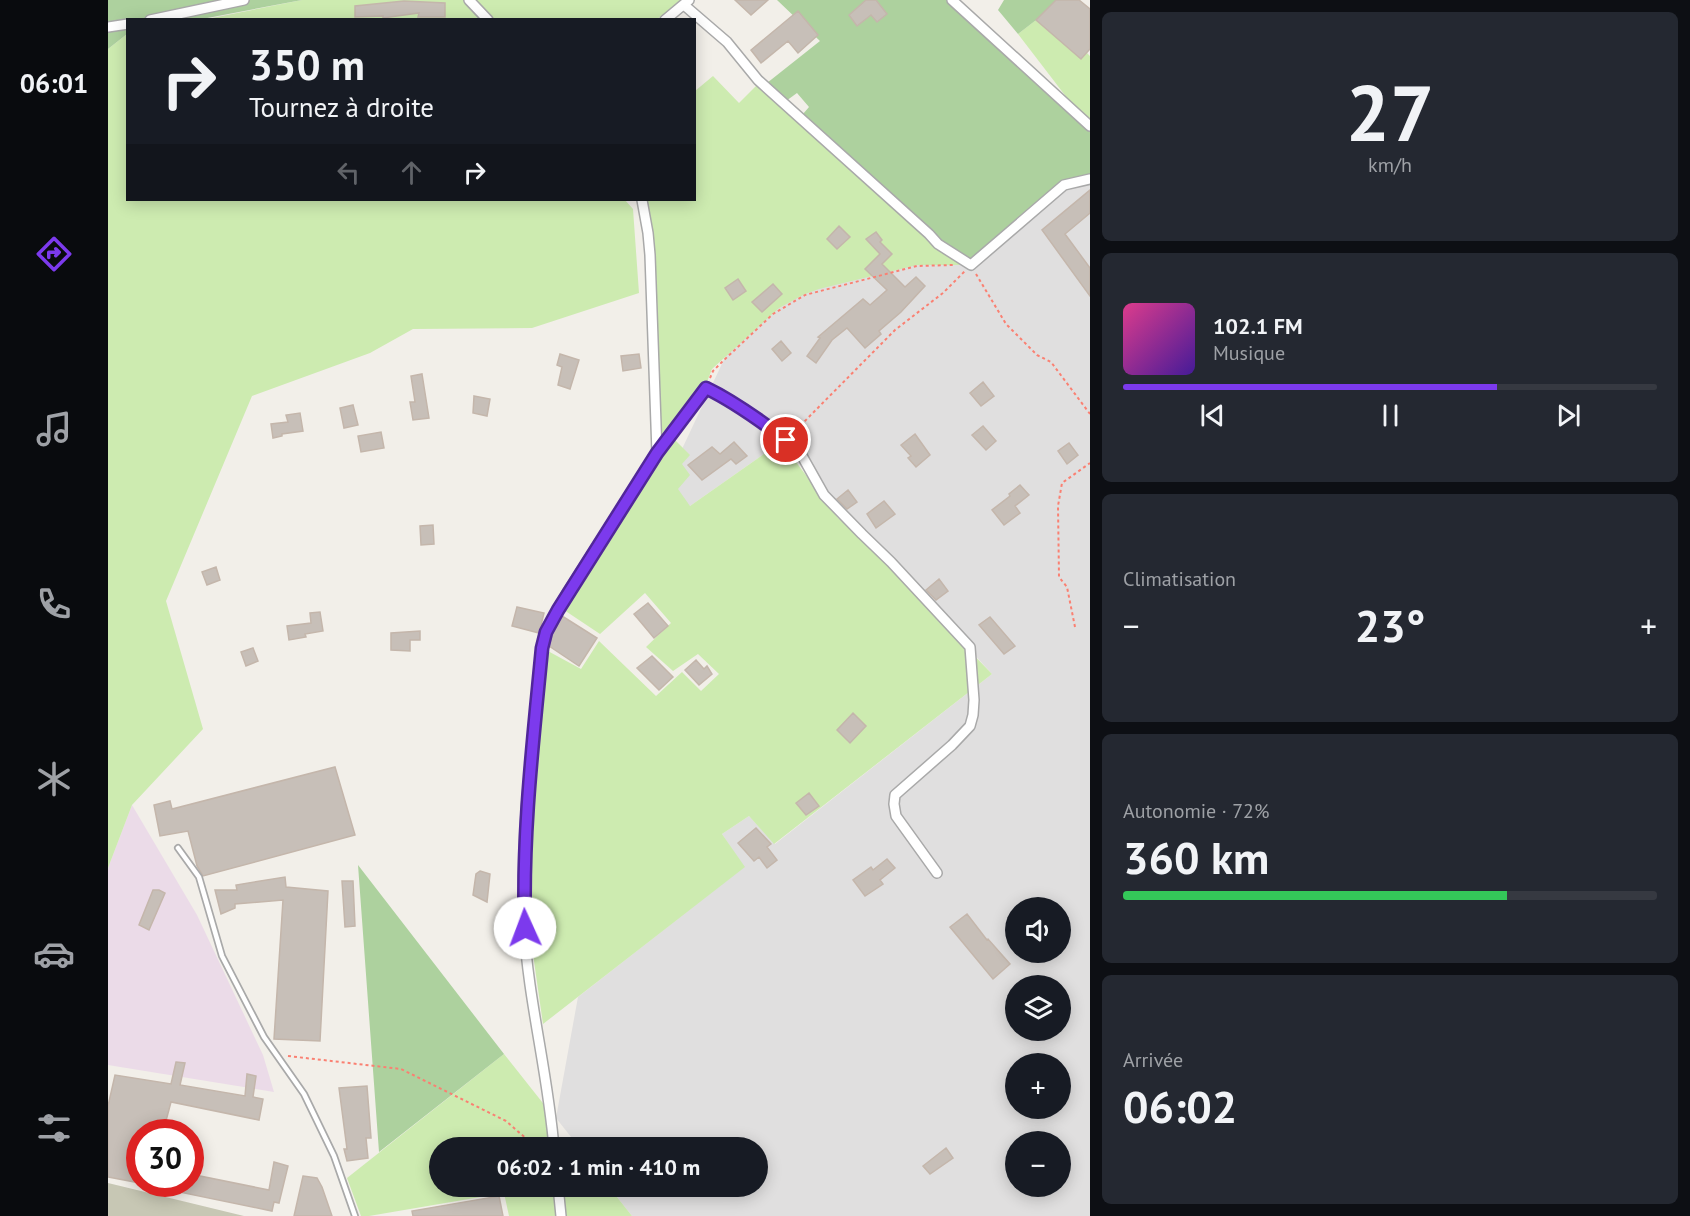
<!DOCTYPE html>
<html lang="fr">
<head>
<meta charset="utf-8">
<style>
	:root { --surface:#171b24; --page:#242831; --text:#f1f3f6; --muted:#9ea1a6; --line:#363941; --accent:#7c3aed }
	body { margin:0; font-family:"PT Sans",sans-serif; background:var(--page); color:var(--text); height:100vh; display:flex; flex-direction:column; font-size:22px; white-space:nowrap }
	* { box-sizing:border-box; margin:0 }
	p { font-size:20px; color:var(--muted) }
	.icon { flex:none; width:33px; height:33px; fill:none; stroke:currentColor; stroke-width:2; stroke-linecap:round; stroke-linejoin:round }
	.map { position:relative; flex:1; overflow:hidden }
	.drawer { display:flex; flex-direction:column; gap:12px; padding:12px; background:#0d0f14; width:600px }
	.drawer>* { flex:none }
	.hud { position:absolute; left:18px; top:18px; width:570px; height:183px; border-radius:0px; box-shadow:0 3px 15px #0003; background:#171b24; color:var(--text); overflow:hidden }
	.fabs { position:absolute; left:897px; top:897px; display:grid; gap:12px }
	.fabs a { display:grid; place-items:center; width:66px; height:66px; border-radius:50%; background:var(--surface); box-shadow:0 3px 15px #0003; font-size:30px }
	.speed { position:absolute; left:18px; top:1119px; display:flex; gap:12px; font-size:30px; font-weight:700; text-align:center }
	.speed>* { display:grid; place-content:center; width:78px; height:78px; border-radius:50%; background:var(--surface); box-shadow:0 3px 15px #0003; line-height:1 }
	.speed .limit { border:9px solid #d22; background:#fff; color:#111 }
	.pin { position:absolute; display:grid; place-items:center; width:51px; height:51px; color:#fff; margin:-26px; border:3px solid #fff; border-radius:50%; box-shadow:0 2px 6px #0007 }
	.me { position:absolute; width:66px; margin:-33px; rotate:358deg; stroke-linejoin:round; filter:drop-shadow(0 0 4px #0008) }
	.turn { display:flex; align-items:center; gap:21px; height:126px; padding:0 24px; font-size:27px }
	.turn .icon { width:78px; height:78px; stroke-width:2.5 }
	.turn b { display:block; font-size:42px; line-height:51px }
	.lanes { display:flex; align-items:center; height:57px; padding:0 24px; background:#0003; justify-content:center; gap:30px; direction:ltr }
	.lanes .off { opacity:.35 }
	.big { font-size:45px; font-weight:700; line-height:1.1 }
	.drawer .widget { flex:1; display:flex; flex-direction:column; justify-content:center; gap:9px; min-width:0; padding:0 21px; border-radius:9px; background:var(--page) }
	.drawer .dial { align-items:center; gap:0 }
	.dial b { font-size:78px; line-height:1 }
	.song { display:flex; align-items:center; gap:18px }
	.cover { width:72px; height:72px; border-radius:9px; background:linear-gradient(135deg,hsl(330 70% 55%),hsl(260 70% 35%)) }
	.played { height:6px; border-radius:3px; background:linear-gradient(90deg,var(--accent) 70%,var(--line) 70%) }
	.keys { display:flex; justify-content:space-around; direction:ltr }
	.heat { display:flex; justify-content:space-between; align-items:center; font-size:33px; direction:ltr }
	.charge { height:9px; border-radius:4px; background:linear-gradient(90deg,#34c759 72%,var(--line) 0) }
	.trip { position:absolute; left:321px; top:1137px; width:339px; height:60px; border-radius:30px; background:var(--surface); box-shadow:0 3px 15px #0003; font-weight:700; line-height:60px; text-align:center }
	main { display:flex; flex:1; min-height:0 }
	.tabs { display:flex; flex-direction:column; width:108px; justify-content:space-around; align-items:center; background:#090b0e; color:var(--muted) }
	.tabs .icon { width:42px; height:42px }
	.tabs .active { color:var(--accent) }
	.tabs b { font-size:27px; color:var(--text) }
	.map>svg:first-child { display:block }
</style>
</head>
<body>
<main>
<nav class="tabs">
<b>06:01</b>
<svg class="icon active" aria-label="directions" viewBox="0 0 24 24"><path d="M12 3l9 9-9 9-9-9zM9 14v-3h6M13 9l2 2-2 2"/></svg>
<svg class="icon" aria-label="music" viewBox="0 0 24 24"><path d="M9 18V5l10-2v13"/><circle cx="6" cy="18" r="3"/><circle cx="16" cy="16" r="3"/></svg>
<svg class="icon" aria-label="phone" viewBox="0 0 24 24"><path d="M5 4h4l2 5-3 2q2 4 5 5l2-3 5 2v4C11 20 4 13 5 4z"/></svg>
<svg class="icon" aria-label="climate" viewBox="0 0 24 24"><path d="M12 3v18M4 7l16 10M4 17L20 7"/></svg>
<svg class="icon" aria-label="car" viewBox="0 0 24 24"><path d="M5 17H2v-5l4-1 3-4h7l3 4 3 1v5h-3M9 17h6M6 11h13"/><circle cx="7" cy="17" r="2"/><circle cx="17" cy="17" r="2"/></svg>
<svg class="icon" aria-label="filters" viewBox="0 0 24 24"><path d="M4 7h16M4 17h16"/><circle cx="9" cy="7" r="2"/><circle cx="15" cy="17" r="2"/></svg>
</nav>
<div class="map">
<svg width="982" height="1216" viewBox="0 0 982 1216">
	<rect width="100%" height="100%" fill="#f2efe9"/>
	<!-- residential -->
	<path fill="#e0dfdf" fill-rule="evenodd" d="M 982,159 L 982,1216 L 524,1216 L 501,1187 L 650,1186 L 650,1148 L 471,1147 L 448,1118 L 470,997 L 636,867 L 614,834 L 641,816 L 667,844 L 884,674 L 673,442 L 582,506 L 552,496 L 634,321 ZM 908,908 L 952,908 L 952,952 L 908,952 ZM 908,986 L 952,986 L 952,1030 L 908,1030 ZM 908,1064 L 952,1064 L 952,1108 L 908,1108 ZM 908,1142 L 952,1142 L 952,1186 L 908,1186 Z"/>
	<!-- industrial -->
	<path fill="#ebdbe8" d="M 24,805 L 89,915 L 155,1055 L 166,1092 L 0,1065 L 0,868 Z"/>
	<!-- construction -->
	<path fill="#c7c7b4" d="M 0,1183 L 136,1216 L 0,1216 Z"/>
	<!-- grass -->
	<path fill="#cdebb0" d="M 194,0 L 573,0 L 548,20 L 94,20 Z
		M 928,20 L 973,59 L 979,53 L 982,56 L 982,121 L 966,107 L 910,34 Z
		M 19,34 L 20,200 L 517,200 L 525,209 L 531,293 L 424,328 L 305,329 L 262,353 L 144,396 L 58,601 L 95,729 L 24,805 L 0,868 L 0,49 Z
		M 605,76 L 631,103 L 650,84 L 803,223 L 862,265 L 809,265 L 711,289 L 697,294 L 671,308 L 604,369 L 597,387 L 550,452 L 538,200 L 586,200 L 587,91 Z
		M 566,439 L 582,455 L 574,464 L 582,475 L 570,489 L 582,506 L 673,442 L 730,518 L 748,534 L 761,540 L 781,567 L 884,674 L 666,844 L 641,816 L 614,834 L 637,867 L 435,1024 L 425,954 L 421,886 L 426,791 L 438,650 L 473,669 L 491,641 L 548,696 L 574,672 L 593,691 L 611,674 L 590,654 L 565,671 L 538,647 L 563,623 L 537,593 L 492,634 L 456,610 L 500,537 Z
		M 396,1054 L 438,1107 L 445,1147 L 332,1148 L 332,1186 L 447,1187 L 448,1216 L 401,1216 L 396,1193 L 261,1216 L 253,1216 L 239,1178 Z
		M 455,1187 L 501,1187 L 524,1216 L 458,1216 Z"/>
	<!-- forest -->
	<path fill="#add19e" d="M 0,0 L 194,0 L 94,19 L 20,20 L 19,34 L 0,49 Z
		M 669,0 L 840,0 L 982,132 L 982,175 L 957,180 L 862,262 L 833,240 L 695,114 L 701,107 L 689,93 L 678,101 L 659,83 L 712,41 Z
		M 896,0 L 954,0 L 910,34 L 890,10 Z
		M 250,865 L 396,1054 L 271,1152 Z"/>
	<!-- building -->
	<path fill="#c7bfb8" stroke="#c4b6ab" stroke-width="1.5" d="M 627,0 L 660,0 L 643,15 Z
		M 758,0 L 768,0 L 779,14 L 769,22 L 763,15 L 749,26 L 741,15 Z
		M 948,0 L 971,0 L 982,9 L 982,49 L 973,59 L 928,20 Z
		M 296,1 L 337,3 L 337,17 L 310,17 L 311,13 L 275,18 L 275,16 L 247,17 L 247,6 Z
		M 690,11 L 710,35 L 690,53 L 680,41 L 653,63 L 643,50 Z
		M 982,190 L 982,213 L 957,234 L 982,268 L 982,296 L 934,230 Z
		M 731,226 L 742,237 L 729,249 L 719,239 Z
		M 768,232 L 774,240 L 772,242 L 784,254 L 774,264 L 797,287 L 808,277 L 817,286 L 793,312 L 771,331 L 773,334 L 757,348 L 739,328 L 724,340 L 708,363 L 699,356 L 712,338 L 710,337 L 755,299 L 762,305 L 779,290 L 757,269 L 772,254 L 758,239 Z
		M 630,279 L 638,291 L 625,300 L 617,288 Z
		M 665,284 L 674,294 L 654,312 L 644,302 Z
		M 673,341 L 683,353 L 674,361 L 664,349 Z
		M 452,354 L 471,360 L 462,389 L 450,385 L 454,367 L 449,365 Z
		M 531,354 L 533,368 L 515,371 L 513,356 Z
		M 314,374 L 321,418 L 305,420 L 302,402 L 307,402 L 303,376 Z
		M 875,382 L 886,396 L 873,406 L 862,393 Z
		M 366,396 L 382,399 L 379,416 L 365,413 Z
		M 245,405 L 250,425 L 236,428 L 232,408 Z
		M 192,413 L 195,431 L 174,434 L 174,436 L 165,438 L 163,424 L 180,422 L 178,415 Z
		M 875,426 L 888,441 L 878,450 L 864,435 Z
		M 273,432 L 276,448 L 253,452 L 250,436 Z
		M 807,434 L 822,455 L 808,467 L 800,458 L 803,456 L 793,445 Z
		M 626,442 L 639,456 L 628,464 L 623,459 L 594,480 L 580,465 L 604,447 L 612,454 Z
		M 961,443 L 970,455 L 959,464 L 950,451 Z
		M 912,485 L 921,495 L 907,506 L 912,513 L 896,525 L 884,510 L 902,496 L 901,494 Z
		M 740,490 L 749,502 L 739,509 L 729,499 Z
		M 776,501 L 787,514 L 768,528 L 759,514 Z
		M 325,525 L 326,544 L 313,545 L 312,526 Z
		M 108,567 L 112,580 L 99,585 L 94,572 Z
		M 831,579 L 840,591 L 828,600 L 818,590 Z
		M 540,603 L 560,626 L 546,638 L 526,614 Z
		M 409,607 L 436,613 L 431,633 L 404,626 Z
		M 212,612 L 215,631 L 197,634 L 198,637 L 181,640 L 179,626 L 203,623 L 202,613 Z
		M 454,616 L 489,638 L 471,666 L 441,646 L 444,634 Z
		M 882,617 L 907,646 L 896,654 L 871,625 Z
		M 312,631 L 312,640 L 302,640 L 302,651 L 283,650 L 283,633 Z
		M 145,648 L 150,661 L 138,666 L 133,652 Z
		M 544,656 L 565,677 L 551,690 L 529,668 Z
		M 588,660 L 596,669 L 599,666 L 604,674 L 591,685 L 577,670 Z
		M 745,713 L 758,726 L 742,743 L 729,730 Z
		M 227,767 L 247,835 L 95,876 L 89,866 L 80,831 L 52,836 L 46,805 L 62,801 L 64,809 Z
		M 701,793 L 711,806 L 698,815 L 688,803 Z
		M 648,828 L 663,844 L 659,847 L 669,860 L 659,868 L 651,857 L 646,861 L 630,843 Z
		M 779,859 L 787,868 L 772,880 L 775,884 L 757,896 L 745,880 L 763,867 L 765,870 Z
		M 372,871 L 382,874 L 379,902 L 365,895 L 368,874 Z
		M 177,877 L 178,887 L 220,891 L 212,1041 L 166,1039 L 175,900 L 127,904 L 127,908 L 113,914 L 107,890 L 129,890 L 128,885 Z
		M 234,881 L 245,881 L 247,926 L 237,927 Z
		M 45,890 L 51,890 L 57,893 L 41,930 L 31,925 Z
		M 859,914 L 879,940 L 880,939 L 902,964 L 885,979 L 842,927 Z
		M 68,1062 L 77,1063 L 72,1085 L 137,1096 L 139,1074 L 148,1076 L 145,1097 L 155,1099 L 151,1120 L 63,1102 L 55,1132 L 32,1132 L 32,1183 L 0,1177 L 0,1106 L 7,1075 L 63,1084 Z
		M 259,1086 L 263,1138 L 258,1138 L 260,1158 L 239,1161 L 236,1149 L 239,1149 L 231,1088 Z
		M 838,1148 L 845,1158 L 822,1174 L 815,1166 Z
		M 166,1162 L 180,1166 L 171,1203 L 166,1202 L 164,1211 L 52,1188 L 53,1184 L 82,1184 L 82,1174 L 161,1190 Z
		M 195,1176 L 209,1178 L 214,1187 L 224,1216 L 186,1216 Z
		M 391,1196 L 395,1216 L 305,1216 L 304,1211 Z"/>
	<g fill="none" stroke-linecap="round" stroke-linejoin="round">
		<!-- lane casing -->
		<g stroke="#a9a9a9" stroke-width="8">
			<path id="lane" d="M 70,848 L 91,877 L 114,956 L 156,1037 L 196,1094 L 226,1156 L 247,1216"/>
		</g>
		<!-- street casing -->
		<g stroke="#a9a9a9" stroke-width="12">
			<path id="street" d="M 361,0 L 380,20
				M 844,0 L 982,126
				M 576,5 L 619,42 L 650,80 L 821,234 L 830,244 L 863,265 L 956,185 L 982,179
				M 42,20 L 136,0
				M 557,20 L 581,0
				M 0,27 L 20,24
				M 534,200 L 540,233 L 542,255 L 549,453
				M 446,1148 C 440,1073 420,1000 416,926 C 412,833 425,740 434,648 L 438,632 L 459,593 L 549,453 L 598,388 L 615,396 L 651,419 L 693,454 L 716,495 L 754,534 L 783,562 L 862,647 L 866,700 L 865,715 L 862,726 L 844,745 L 787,795 L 786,804 L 788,816 L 829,873
				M 450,1186 L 453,1216"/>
		</g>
		<!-- path -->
		<path stroke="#fa8072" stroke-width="2" stroke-dasharray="3 3" stroke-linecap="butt" d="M 868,274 L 898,324 L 929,355 L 943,362 L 982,414
			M 602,378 L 605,371 L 616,360 L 665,314 L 697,295 L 809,266 L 845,265
			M 684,434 L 787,330 L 835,293 L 857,271
			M 967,627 L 959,587 L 951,577 L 950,506 L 954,483 L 982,463
			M 180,1056 L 293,1069 L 398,1121 L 429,1148"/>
		<!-- lane -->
		<use href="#lane" stroke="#fff" stroke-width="4.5"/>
		<!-- street -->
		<use href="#street" stroke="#fff" stroke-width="9"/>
	</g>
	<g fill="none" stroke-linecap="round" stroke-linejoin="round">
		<!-- route casing -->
		<g stroke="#51269a" stroke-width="15">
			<path id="route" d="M 417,928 C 414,834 425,742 434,648 L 438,632 L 450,610 L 549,453 L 598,388 C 627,402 653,421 678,440"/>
		</g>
		<!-- route -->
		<use href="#route" stroke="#7c3aed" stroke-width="10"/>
	</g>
</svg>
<div class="fabs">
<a><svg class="icon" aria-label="sound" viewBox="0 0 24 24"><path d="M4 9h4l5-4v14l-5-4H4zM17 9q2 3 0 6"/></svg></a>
<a><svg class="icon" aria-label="layers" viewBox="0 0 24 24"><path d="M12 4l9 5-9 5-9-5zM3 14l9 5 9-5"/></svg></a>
<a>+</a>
<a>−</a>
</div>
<div class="speed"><div class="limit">30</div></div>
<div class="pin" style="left:678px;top:440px;background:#d93025"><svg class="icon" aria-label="arrive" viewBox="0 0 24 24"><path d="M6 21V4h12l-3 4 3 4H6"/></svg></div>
<svg class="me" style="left:417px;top:928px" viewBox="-20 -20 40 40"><circle r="19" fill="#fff"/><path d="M0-13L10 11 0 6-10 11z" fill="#7c3aed"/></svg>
<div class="trip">06:02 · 1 min · 410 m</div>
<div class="hud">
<div class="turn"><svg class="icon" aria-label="right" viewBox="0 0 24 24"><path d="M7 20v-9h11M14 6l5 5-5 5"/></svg><div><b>350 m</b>Tournez à droite</div></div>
<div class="lanes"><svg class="icon off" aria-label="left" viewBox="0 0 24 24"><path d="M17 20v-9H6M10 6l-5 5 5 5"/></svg><svg class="icon off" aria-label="ahead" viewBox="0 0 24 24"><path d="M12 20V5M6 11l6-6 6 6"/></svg><svg class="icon" aria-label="right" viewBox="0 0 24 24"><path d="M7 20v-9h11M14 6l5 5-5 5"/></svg></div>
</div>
</div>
<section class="drawer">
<div class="widget dial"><b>27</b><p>km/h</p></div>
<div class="widget">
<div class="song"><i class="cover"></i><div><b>102.1 FM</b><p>Musique</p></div></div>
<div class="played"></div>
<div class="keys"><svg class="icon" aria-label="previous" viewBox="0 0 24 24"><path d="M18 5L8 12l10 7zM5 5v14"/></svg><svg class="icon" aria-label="pause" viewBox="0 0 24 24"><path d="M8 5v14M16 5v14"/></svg><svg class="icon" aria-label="next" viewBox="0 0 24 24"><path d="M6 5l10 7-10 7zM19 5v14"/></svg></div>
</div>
<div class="widget"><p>Climatisation</p>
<div class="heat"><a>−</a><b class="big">23°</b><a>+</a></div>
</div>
<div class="widget"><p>Autonomie · 72%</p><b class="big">360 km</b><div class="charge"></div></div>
<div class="widget"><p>Arrivée</p><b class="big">06:02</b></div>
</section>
</main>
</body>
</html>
